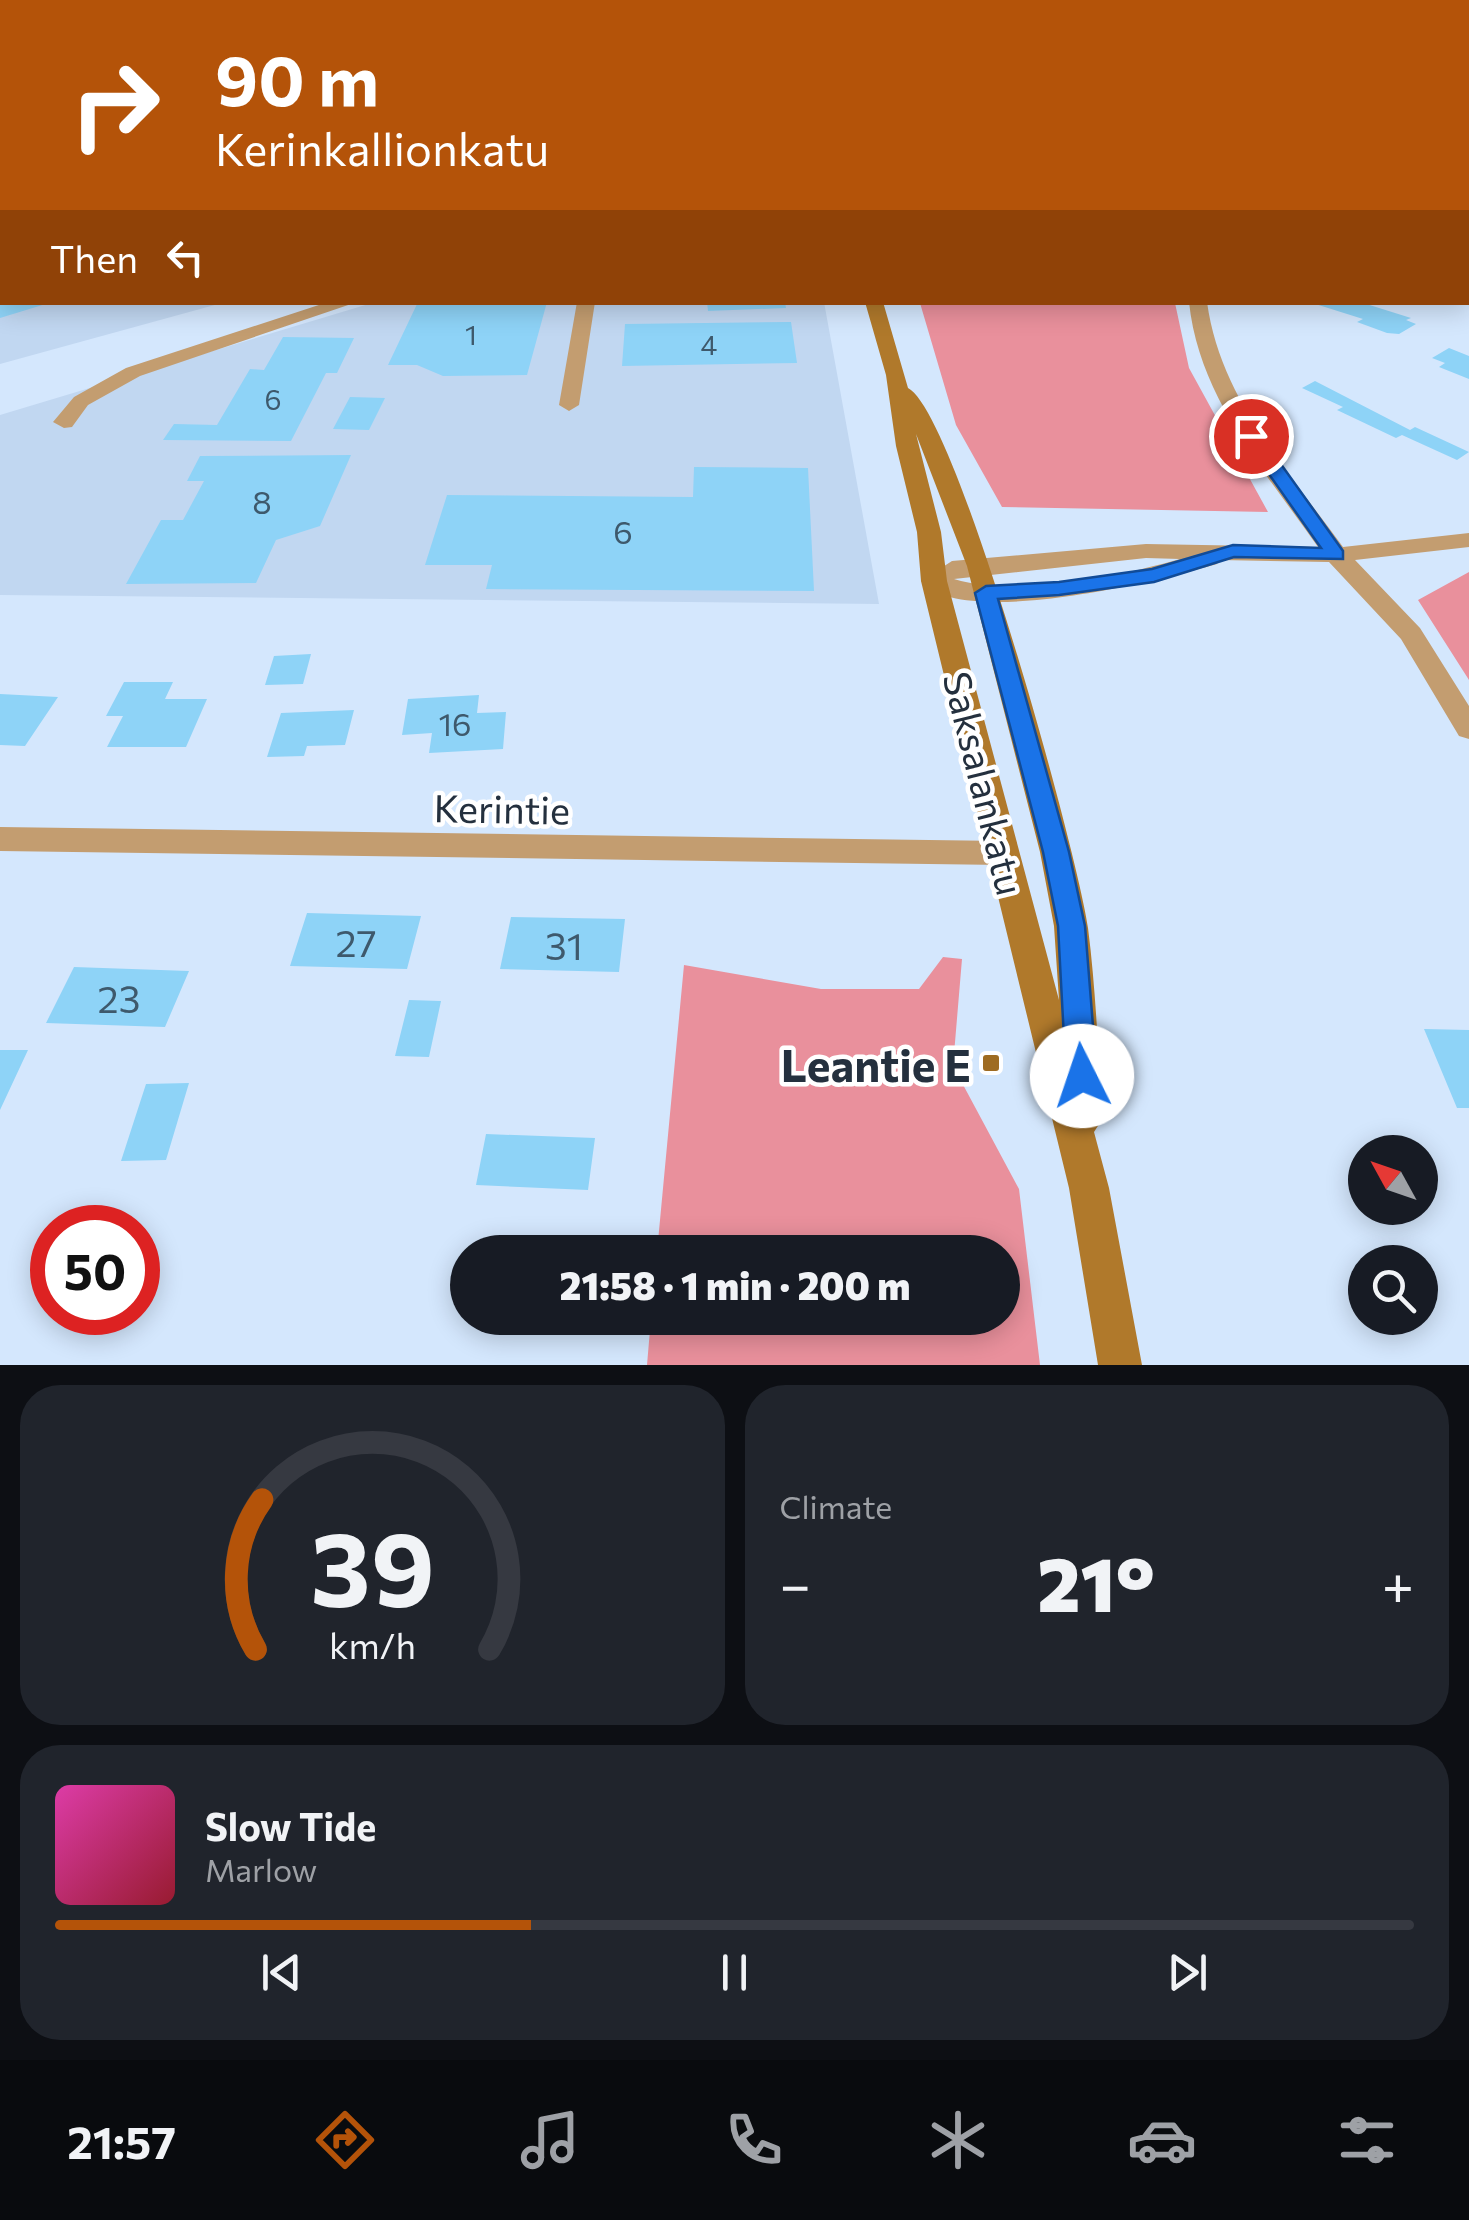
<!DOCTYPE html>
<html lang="en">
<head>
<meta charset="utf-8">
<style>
	:root { --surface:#171b24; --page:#20242c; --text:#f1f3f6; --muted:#9ea1a6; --line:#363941; --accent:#b45309 }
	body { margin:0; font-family:Commissioner,sans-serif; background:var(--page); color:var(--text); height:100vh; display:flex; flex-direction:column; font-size:38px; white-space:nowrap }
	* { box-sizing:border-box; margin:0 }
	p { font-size:32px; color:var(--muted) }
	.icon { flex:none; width:55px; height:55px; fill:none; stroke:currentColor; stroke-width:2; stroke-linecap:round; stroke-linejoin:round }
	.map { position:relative; height:1365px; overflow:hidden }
	.drawer { display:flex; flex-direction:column; gap:20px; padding:20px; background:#0d0f14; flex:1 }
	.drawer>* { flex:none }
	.top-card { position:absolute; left:0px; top:0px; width:1470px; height:305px; box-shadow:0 5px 25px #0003; background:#b45309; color:#fff; overflow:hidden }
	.needle { width:65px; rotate:310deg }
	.buttons { position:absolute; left:1348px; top:1135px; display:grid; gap:20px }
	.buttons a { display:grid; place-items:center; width:90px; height:90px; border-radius:50%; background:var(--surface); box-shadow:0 5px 25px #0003; font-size:50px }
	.speed { position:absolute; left:30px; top:1205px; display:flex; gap:20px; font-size:50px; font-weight:700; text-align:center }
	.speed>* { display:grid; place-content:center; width:130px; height:130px; border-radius:50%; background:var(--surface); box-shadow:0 5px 25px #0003; line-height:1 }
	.speed .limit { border:15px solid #d22; background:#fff; color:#111 }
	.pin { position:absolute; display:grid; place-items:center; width:85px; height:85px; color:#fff; margin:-42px; border:5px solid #fff; border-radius:50%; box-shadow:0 2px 10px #0007 }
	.me { position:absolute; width:110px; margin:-55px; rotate:356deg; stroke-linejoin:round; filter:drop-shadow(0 0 8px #0008) }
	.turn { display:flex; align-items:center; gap:35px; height:210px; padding:0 50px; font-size:45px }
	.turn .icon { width:130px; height:130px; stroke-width:2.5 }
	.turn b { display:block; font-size:70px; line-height:85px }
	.then { display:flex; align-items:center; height:95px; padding:0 50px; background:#0003; gap:20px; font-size:38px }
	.big { font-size:75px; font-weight:800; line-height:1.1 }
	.drawer .widget { flex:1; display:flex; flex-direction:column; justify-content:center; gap:15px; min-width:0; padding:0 35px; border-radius:40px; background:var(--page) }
	.drawer .dial { align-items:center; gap:0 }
	.dial svg { height:260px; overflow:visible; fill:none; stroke:var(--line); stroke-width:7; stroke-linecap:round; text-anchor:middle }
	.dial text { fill:var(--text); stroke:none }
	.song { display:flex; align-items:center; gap:30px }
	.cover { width:120px; height:120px; border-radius:15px; background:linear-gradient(135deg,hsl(320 70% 55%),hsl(350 70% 35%)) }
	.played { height:10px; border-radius:5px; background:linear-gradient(90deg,var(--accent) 35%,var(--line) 35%) }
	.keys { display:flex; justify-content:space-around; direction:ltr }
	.heat { display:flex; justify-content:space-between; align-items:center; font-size:55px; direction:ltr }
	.drawer .tiles { flex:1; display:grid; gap:20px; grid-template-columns:1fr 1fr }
	.widget:last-child { grid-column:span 2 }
	.trip { position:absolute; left:450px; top:1235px; width:570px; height:100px; border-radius:50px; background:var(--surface); box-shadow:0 5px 25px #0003; font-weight:800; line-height:100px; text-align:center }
	.tab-bar { display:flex; height:160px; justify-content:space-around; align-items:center; background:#090b0e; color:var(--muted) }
	.tab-bar .icon { width:70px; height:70px }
	.tab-bar .on { color:var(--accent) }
	.tab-bar b { font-size:45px; color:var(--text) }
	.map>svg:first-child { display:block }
</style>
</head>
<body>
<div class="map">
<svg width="1469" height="1365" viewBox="0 0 1469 1365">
	<rect width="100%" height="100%" fill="#d4e7fd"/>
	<!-- built -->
	<path fill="#c1d7f1" d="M 0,0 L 640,0 L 647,2 L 2,2 L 2,302 L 222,303 L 0,364 Z
		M 824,302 L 879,604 L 0,595 L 0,415 L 372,303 Z"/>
	<!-- forest -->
	<path fill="#e9909c" d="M 920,303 L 1175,303 L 1189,368 L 1268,512 L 1002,507 L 956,425 Z
		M 1469,572 L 1469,680 L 1418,600 Z
		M 943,957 L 962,959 L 953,1066 L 1019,1189 L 1040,1365 L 647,1365 L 651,1318 L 1002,1318 L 1002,1252 L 657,1252 L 684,965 L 821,989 L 919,989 Z"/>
	<!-- building -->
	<path fill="#8ed3f7" d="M 0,302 L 49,302 L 49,303 L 0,318 Z
		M 418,302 L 547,302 L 527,375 L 443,376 L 417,365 L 388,365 Z
		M 707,302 L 785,302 L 786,308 L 708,311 Z
		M 1309,302 L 1360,302 L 1411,318 L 1406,320 L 1416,324 L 1399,334 L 1387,333 L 1357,322 L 1363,319 Z
		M 791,322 L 797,363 L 622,366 L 625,324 Z
		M 283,337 L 354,338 L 337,373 L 326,373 L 291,441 L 163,440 L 174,424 L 217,425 L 250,369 L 264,370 Z
		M 1449,348 L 1469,356 L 1469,379 L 1439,367 L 1445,363 L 1432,358 Z
		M 1315,381 L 1410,430 L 1415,427 L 1469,452 L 1457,460 L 1402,435 L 1396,438 L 1337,410 L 1343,407 L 1302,388 Z
		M 350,397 L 385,398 L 369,430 L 333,429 Z
		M 351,455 L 320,526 L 276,540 L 256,583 L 126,584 L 161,520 L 183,520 L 204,481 L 187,481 L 200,456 Z
		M 694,467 L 808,468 L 814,591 L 486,589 L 492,565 L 425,565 L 447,495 L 693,497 Z
		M 311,654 L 303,684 L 265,685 L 274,656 Z
		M 124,682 L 173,682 L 165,699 L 207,699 L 186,747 L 107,747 L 123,716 L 106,716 Z
		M 0,694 L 58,697 L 25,746 L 0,745 Z
		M 479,695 L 477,713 L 506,712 L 503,749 L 429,753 L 432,733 L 402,735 L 408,699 Z
		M 354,710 L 345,745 L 307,746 L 304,756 L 267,757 L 281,713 Z
		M 307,913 L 421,916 L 407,969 L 290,966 Z
		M 511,917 L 625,919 L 619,972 L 500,969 Z
		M 74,967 L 189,971 L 165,1027 L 46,1023 Z
		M 409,1000 L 441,1001 L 429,1057 L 395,1056 Z
		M 1424,1029 L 1469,1030 L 1469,1108 L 1457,1108 Z
		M 0,1050 L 28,1050 L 0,1110 Z
		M 189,1083 L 166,1160 L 121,1161 L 146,1084 Z
		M 486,1134 L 595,1138 L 588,1190 L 476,1185 Z"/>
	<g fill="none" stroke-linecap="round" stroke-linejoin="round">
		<!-- minor -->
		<path fill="#c39d70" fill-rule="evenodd" d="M 1117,0 L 1129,0 L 1131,2 L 1119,2 Z
			M 1342,0 L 1355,0 L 1357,2 L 1344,2 Z
			M 1468,101 L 1469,101 L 1469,110 L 1468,110 Z
			M 328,302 L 357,302 L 140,376 L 88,405 L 72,427 L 64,428 L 53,422 L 74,397 L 126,368 Z
			M 577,302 L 595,302 L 579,405 L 569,411 L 559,405 Z
			M 1189,302 L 1207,302 C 1220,398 1288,471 1343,547 L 1469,533 L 1469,547 L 1355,560 L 1420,628 L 1469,706 L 1469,739 L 1459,736 L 1401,639 L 1329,562 L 1220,560 L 1217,564 C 1162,580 962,630 921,581 L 952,561 L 1146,544 L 1318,547 C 1265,471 1199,398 1189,302 ZM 1146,558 L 1180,559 C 1116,577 1019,599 954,579 Z
			M 0,827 L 1003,841 L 1014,844 L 1019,853 L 1014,862 L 1003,865 L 0,851 Z"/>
		<!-- secondary -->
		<path fill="#b0792b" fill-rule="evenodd" d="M 710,0 L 726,0 L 728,2 L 712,2 Z
			M 865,302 L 883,302 L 908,388 C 957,413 1078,855 1088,928 C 1096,990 1098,1055 1103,1118 L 1094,1132 L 1109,1188 L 1142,1365 L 1098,1365 L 1069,1188 L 921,581 L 917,532 L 896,446 L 886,375 ZM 916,434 L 967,566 L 1040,852 L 1054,926 L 1059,1000 L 947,581 L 941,532 Z"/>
	</g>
	<!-- route -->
	<path fill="#1a73e8" stroke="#114b97" stroke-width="2.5" d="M 1251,431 L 1258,432 L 1343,551 L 1343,559 L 1234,557 L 1154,582 L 1059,595 L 998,599 L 1069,852 L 1085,926 L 1097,1076 L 1092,1086 L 1082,1090 L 1071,1086 L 1066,1076 L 1058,926 L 1043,852 L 975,593 L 986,586 L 1059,582 L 1152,569 L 1233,545 L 1321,548 L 1242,436 Z"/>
	<!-- markers -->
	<rect fill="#9e6b21" stroke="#fff" stroke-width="4" x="981" y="1053" width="20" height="20" rx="5"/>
	<g text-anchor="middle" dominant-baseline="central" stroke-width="9" stroke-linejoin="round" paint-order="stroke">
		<!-- far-number labels -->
		<g font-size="28" fill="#3e596c">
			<text x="471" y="334">1</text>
			<text x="709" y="344">4</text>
			<text x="273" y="399">6</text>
		</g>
		<!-- number labels -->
		<g font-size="32" fill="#3e596c">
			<text x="262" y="501">8</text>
			<text x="623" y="531">6</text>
			<text x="455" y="723">16</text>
		</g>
		<!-- street labels -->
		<g font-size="38" fill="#24303e" stroke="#fff">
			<text transform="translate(985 783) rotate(76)">Saksalankatu</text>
			<text transform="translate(502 808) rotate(1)">Kerintie</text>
		</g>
		<!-- near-number labels -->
		<g font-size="38" fill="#3e596c">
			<text x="356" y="941">27</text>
			<text x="564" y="944">31</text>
			<text x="119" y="997">23</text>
		</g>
		<!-- near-poi labels -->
		<g font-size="45" font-weight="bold" fill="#24303e" stroke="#fff" text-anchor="end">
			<text x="971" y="1063">Leantie E</text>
		</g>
	</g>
</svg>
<div class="buttons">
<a><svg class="needle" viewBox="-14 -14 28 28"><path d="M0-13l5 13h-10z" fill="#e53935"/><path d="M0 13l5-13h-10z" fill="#9ea1a6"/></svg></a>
<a><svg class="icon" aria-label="search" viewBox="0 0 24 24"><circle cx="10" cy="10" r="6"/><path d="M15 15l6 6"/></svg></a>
</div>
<div class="speed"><div class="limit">50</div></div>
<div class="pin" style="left:1251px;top:436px;background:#d93025"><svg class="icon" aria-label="arrive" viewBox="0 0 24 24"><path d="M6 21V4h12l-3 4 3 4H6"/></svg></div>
<svg class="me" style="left:1082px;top:1076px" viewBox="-20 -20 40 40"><circle r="19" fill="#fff"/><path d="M0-13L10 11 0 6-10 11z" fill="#1a73e8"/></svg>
<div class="trip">21:58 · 1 min · 200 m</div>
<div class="top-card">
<div class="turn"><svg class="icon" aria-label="right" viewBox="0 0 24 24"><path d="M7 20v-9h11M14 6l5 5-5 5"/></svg><div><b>90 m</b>Kerinkallionkatu</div></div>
<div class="then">Then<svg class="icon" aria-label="left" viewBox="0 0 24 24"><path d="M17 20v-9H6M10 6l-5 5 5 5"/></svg></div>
</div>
</div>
<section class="drawer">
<div class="tiles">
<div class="widget dial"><svg viewBox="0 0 100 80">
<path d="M14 69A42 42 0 1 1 86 69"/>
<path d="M14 69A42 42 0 0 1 16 23" stroke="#b45309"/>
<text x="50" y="56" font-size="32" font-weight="700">39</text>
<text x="50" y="72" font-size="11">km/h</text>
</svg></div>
<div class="widget"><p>Climate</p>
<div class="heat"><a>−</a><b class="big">21°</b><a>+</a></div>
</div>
<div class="widget">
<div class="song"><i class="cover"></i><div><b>Slow Tide</b><p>Marlow</p></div></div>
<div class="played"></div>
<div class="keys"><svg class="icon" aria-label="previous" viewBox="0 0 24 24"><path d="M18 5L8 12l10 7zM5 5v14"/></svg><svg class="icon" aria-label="pause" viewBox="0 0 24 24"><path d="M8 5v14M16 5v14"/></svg><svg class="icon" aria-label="next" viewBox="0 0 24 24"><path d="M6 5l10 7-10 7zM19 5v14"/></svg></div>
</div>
</div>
</section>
<nav class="tab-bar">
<b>21:57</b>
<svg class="icon on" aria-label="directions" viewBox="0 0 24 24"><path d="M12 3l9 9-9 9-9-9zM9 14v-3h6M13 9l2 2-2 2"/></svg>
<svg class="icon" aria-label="music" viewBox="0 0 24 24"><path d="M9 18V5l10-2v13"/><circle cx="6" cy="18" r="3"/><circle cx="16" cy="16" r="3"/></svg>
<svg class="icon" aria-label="phone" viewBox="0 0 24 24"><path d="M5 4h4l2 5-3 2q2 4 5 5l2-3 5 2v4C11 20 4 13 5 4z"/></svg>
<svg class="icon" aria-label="climate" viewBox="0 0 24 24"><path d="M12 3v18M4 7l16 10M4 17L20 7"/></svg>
<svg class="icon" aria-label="car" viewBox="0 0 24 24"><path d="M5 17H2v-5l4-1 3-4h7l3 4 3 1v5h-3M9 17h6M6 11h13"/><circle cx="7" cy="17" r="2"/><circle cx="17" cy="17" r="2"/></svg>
<svg class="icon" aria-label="filters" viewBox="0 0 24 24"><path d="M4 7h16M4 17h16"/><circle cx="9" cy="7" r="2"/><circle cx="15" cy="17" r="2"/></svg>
</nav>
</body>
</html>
